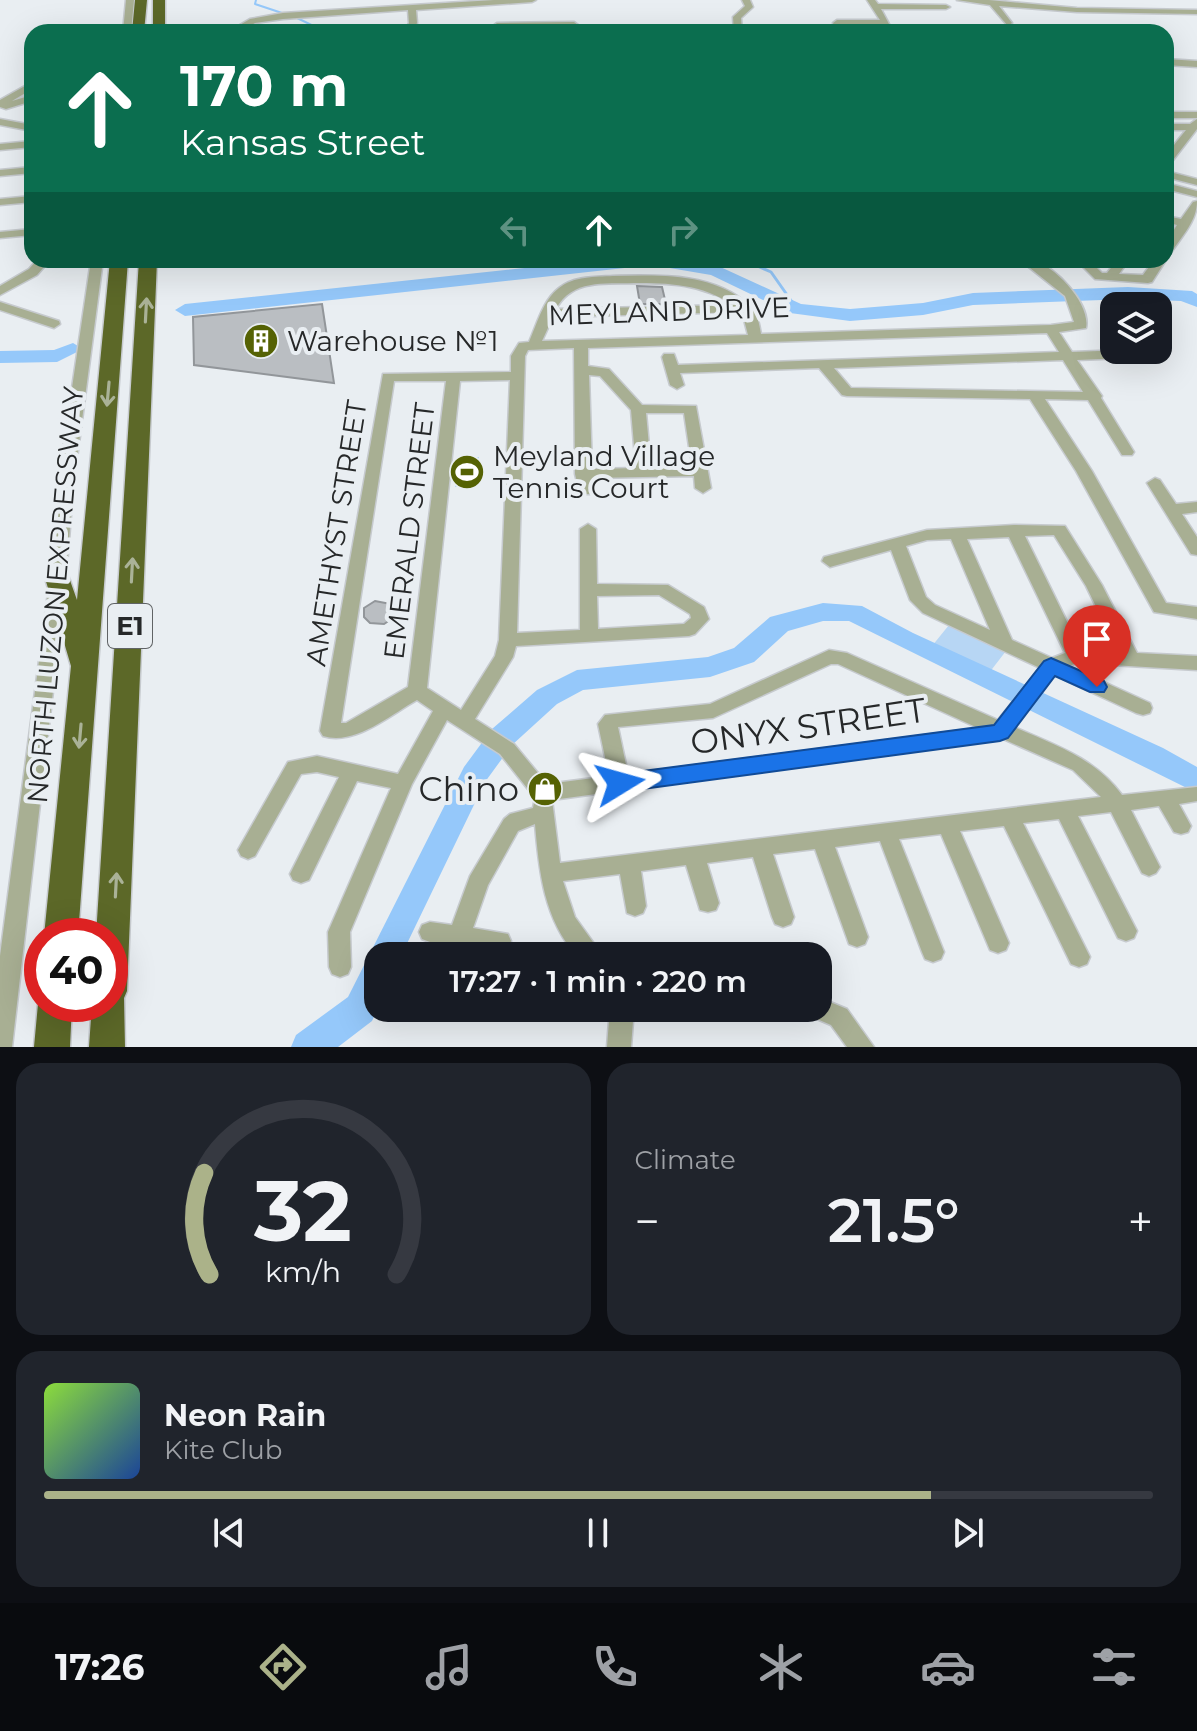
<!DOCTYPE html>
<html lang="en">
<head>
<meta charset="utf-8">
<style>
	:root { --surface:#171b24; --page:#20242c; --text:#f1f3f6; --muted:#9ea1a6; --line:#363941; --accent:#abb289 }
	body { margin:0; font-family:Montserrat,sans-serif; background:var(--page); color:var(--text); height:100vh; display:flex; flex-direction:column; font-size:30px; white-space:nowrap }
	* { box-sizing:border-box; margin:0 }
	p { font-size:26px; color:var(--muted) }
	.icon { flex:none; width:44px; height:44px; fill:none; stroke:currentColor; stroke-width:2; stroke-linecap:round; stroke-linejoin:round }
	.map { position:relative; height:1047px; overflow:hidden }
	.details { display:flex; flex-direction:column; gap:16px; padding:16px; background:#0d0f14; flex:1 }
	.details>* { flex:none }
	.hud { position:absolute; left:24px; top:24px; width:1150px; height:244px; border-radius:24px; box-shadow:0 8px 32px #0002; background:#0b6e4f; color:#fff; overflow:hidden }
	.tools { position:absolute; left:1100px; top:292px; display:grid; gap:16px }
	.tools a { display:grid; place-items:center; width:72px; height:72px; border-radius:16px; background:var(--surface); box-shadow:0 8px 32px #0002; font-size:40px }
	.speed { position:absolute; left:24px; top:918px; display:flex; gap:16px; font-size:40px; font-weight:700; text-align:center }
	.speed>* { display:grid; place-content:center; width:104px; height:104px; border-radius:50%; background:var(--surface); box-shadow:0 8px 32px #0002; line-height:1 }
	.speed .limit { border:12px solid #d22; background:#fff; color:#111 }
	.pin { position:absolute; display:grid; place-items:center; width:68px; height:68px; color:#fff; margin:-82px -34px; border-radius:50% 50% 50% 0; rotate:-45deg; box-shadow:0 0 8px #0007 }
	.pin .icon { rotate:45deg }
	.me { position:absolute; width:88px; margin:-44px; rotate:82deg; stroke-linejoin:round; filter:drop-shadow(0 0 6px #0008) }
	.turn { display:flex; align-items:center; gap:28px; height:168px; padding:0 24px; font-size:36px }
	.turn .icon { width:104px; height:104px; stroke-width:2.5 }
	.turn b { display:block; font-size:56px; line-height:68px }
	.lanes { display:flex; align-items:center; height:76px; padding:0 24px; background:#0003; justify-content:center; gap:40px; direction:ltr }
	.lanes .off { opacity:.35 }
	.big { font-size:60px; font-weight:600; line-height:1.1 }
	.details .tile { flex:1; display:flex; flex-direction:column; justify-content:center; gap:12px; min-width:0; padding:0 28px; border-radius:24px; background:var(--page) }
	.details .dial { align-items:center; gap:0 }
	.dial svg { height:208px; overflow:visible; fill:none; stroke:var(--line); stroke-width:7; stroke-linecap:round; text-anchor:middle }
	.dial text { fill:var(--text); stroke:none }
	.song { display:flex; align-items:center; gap:24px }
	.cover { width:96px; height:96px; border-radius:12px; background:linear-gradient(135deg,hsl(90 70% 55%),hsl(220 70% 35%)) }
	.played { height:8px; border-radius:4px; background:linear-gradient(90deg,var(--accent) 80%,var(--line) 80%) }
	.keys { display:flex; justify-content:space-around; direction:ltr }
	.heat { display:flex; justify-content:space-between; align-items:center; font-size:44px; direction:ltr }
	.details .tiles { flex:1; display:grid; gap:16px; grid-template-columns:1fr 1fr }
	.tile:last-child { grid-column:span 2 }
	.trip { position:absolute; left:364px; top:942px; width:468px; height:80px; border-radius:24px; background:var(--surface); box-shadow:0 8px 32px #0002; font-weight:600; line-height:80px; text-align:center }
	.tab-bar { display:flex; height:128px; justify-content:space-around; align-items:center; background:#090b0e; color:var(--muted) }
	.tab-bar .icon { width:56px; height:56px }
	.tab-bar .on { color:var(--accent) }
	.tab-bar b { font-size:36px; color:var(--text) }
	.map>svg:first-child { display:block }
</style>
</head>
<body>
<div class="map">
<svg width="1197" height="1047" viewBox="0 0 1197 1047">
	<rect width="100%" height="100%" fill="#e9eef2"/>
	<!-- green -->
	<path fill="#b7d6f4" d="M 457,457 L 479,457 L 477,486 L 455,487 Z
		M 949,625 L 1006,651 L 989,673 L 932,646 Z"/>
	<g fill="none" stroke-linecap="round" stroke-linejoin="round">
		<!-- stream-far1 -->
		<path stroke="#95c8fa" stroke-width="2" d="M 256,0 L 255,4 L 282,13
			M 295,17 L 326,32"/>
		<!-- stream -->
		<path stroke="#95c8fa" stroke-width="3" d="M 744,260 L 771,272 L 797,309"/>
		<!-- river -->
		<path fill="#95c8fa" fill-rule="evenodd" d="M 600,260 L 688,260 L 716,265 L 801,304 L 850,309 L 923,303 L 973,293 L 1128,287 L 1192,291 L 1197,294 L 1197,307 L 1181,301 L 1128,299 L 973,305 L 923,315 L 850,321 L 790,313 L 711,275 L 652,265 L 185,316 L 175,310 L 185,304 Z
			M 73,343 L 83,349 L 57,362 L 0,363 L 0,351 L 54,350 Z
			M 823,603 L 862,606 L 913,633 L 1163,748 L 1197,767 L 1197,793 L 849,621 L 823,621 L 788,631 L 754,662 L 710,677 L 583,690 L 557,704 L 512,745 L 485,782 L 401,956 L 378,956 L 378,1008 L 372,1021 L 338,1047 L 291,1047 L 296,1035 L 348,997 L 464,767 L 492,729 L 537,690 L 577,670 L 708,657 L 734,648 L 770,617 Z"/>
	</g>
	<!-- building -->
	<path fill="#babec2" stroke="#92969a" stroke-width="2" d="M 637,286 L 662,287 L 666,304 L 640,304 Z
		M 322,304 L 334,383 L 194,365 L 193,317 Z
		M 375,601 L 396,605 L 396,616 L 384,624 L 370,623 L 364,617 L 364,608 Z"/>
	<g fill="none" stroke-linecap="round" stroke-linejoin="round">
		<!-- minor casing -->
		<g stroke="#c6cace" stroke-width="3">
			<path id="minor" d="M 126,0 L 134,0 L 131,32 L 123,32 Z
				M 494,0 L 536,0 L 532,2 L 416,10 L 417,23 L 412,32 L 404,32 L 409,23 L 408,10 L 283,19 L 255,23 L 239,32 L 228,32 L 250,19 L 283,13 Z
				M 742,0 L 750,0 L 753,7 L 741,18 L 742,32 L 734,32 L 733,17 L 745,6 Z
				M 867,0 L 875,0 L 878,4 L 946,5 L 950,7 L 946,9 L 881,9 L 889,24 L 834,25 L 833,23 L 837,20 L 880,20 Z
				M 957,0 L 989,0 L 1077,8 L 1197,10 L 1197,14 L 1077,12 L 999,6 L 1012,23 L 1008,26 L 990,5 Z
				M 574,22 L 578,25 L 580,32 L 572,32 L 570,28 L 497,29 L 493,26 L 497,23 Z
				M 1166,59 L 1197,61 L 1197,67 L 1166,65 Z
				M 32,82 L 32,89 L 12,101 L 32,95 L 32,101 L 6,109 L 0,107 L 0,100 Z
				M 1166,112 L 1197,112 L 1197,118 L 1166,118 Z
				M 0,119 L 32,125 L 32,131 L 0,125 Z
				M 1197,119 L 1197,129 L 1170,164 L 1166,165 L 1166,155 L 1186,130 L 1166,130 L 1166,124 L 1190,124 Z
				M 32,141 L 32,147 L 0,150 L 0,144 Z
				M 32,167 L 32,173 L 0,176 L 0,170 Z
				M 1166,171 L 1197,179 L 1197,185 L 1166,177 Z
				M 1166,183 L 1197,191 L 1197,197 L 1166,189 Z
				M 32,196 L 32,202 L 0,205 L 0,199 Z
				M 1197,201 C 1197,221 1182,236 1170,254 L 1166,255 L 1166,242 L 1177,225 L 1166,222 L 1166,216 L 1181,219 L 1193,202 Z
				M 32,229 L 32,235 L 0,238 L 0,232 Z
				M 37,260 L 50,260 L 37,275 L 0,295 L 0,286 L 29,269 Z
				M 91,260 L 103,260 L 73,489 L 66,578 L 12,1047 L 0,1047 L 0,956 L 50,578 L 57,489 Z
				M 1020,260 C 1024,260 1029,259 1033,260 C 1055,266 1091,304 1086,328 L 1059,332 L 1072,352 L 1126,350 L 1133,354 L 1126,358 L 1077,360 L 1102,396 L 1101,398 L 1134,452 L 1132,455 L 1122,455 L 1088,400 L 1045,399 L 1092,471 L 1166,603 L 1197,607 L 1197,619 L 1154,612 L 1076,471 L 1030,399 L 847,396 L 842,395 L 819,368 L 680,373 L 684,385 L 677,389 L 670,385 L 662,357 L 664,354 L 674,354 L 678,365 L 1059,352 L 1047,333 L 588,348 L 588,366 L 609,369 L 642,405 L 696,406 L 711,488 L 703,493 L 695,488 L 694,476 L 592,478 L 590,494 L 580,494 L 575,474 L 574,348 L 528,350 L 525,356 L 517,633 L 580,630 L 580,529 L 588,524 L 596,529 L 597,584 L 668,585 L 704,607 L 709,619 L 695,634 L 689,636 L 516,646 L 513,657 L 475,719 L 514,744 L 547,784 L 609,776 L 598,724 L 605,715 L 710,704 L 829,650 L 847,653 L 998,720 L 1040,668 L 923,613 L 910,600 L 891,550 L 830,567 L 822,561 L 824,557 L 927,530 L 1014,525 L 1065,526 L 1102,585 L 1137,653 L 1197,656 L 1197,670 L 1077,663 L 1069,666 L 1150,703 L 1152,708 L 1150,713 L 1143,715 L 1136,713 L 1054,675 L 1014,727 C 1055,745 1095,758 1122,795 L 1197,787 L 1197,801 L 1179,804 L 1191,826 L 1188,832 L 1181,834 L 1174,832 L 1159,806 L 1131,810 L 1160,867 L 1156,873 L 1149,876 L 1142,873 L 1111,812 L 1078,816 L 1137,931 L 1134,938 L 1126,941 L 1118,938 L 1059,819 L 1023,823 L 1090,957 L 1087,964 L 1079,967 L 1071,964 L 1004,826 L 960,831 L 1009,943 L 1006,950 L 998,953 L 990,950 L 941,834 L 899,839 L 944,952 L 941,959 L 933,962 L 925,959 L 922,952 L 880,841 L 835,847 L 868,937 L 865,944 L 857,947 L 849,944 L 815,849 L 773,854 L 794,917 L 791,924 L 783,927 L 775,924 L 772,917 L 753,857 L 707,863 L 719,903 L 716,910 L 708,912 L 700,910 L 686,865 L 641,871 L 646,906 L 643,913 L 635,916 L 627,913 L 620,874 L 563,881 L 575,917 L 603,956 L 577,956 C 544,920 539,871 535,824 L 518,831 L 488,885 L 473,928 L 508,934 L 511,941 L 508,948 L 500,951 L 430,942 L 422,939 L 419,932 L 422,925 L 430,922 L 452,925 L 470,876 L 504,819 L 510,814 L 533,808 L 535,798 L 500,754 L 447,720 L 412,784 L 350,932 L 351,967 L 348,974 L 340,977 L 332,974 L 329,967 L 328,932 L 391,788 L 357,781 L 309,880 L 301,883 L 293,880 L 290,874 L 339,777 L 317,772 L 301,774 L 255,856 L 248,859 L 241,856 L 238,850 L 288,762 L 317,756 L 398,774 L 433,711 L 417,700 C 390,715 355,746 323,736 L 320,731 L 383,374 L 511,372 L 511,356 L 519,343 L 529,342 C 537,324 543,300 559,288 C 574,276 595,277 613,276 C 659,275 714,272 750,306 C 758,314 759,324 761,334 L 1051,325 L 1074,322 L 1065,296 ZM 634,283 C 668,283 703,284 732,305 L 556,309 C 572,279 604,284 634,283 ZM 742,312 L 748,335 L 542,341 L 553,317 ZM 1063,360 L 1083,392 L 851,388 L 834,368 ZM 589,375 L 600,376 L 631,410 L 636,468 L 592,469 ZM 510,380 L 499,640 L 495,656 L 461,710 L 427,688 L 460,381 ZM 394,381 L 446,381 L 408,687 L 346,723 L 341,723 ZM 646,413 L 684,413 L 692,467 L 651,468 ZM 1054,535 L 1086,586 L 1118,652 L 1081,650 L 1025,536 ZM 1009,537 L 1065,653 L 1052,658 L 1012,640 L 967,539 ZM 951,539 L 990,630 L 935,605 L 926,597 L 906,546 L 927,540 ZM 659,595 L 690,614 L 691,618 L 684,624 L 598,629 L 597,596 ZM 831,664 L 838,664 L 978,728 L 628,774 L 618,727 L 713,718 ZM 1003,739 L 1073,770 L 1101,797 L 560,863 L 552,800 Z
				M 1076,260 L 1089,260 L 1102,273 L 1107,273 L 1117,260 L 1129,260 L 1119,274 L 1143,275 L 1154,260 L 1166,260 L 1152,282 L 1148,283 L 1095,279 Z
				M 0,302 L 59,321 L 60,324 L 54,328 L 0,310 Z
				M 1155,478 L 1160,480 L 1176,504 L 1197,502 L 1197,512 L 1182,514 L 1197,537 L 1197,555 L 1191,554 L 1147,483 Z
				M 818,997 L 847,1009 L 874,1047 L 847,1047 L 831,1025 L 810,1016 L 806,1008 L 818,1008 Z
				M 610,1008 L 634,1008 L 631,1047 L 607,1047 Z"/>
		</g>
		<!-- highway casing -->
		<g stroke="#c6cace" stroke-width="3">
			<path id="highway" d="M 135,0 L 147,0 L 144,32 L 132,32 Z
				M 153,0 L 165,0 L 165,32 L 153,32 Z
				M 110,260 L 128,260 L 78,936 L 44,936 L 71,666 L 45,578 L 49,572 L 67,572 L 77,600 Z
				M 139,260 L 157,260 L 127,991 L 124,998 L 125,1047 L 89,1047 L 92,1004 L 110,1004 L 110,936 L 96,936 Z
				M 42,994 L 42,1004 L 72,1004 L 70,1047 L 34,1047 L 38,1004 Z"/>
		</g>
		<!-- minor -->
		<use href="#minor" fill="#a8af93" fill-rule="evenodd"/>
		<!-- highway -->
		<use href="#highway" fill="#5c6828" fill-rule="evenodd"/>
	</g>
	<!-- one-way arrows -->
	<defs><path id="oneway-shaft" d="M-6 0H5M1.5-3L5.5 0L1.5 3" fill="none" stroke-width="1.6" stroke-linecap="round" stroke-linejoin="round" transform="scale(2)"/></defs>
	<g stroke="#aab297">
		<use href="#oneway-shaft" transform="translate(146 310) rotate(-87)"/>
		<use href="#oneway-shaft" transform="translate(108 394) rotate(95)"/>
		<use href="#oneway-shaft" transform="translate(132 570) rotate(-87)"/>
		<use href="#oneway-shaft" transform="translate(80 736) rotate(95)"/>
		<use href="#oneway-shaft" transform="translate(116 885) rotate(-87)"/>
	</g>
	<!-- route -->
	<path fill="#1a73e8" stroke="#114b97" stroke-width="2" d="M 1051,658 L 1104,681 L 1107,687 L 1104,692 L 1090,692 L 1055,676 L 1008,738 L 1000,741 L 620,792 L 612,790 L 608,783 L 612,777 L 620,774 L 994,725 L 1044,661 Z"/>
	<!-- icons -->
	<defs>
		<g id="building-disc" transform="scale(1.8)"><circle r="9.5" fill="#556204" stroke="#e9eef2"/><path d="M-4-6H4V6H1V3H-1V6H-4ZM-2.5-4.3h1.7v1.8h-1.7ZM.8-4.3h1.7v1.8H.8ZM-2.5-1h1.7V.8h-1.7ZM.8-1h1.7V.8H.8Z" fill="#fff"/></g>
		<g id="stadium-disc" transform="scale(1.8)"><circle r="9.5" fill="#556204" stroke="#e9eef2"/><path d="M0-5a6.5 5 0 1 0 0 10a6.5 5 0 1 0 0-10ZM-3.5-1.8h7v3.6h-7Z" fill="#fff"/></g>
		<g id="shop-disc" transform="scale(1.8)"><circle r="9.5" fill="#556204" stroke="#e9eef2"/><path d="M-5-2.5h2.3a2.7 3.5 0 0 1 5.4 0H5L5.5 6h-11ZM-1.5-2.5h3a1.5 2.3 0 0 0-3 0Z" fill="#fff"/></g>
	</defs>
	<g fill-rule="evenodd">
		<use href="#building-disc" x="261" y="341"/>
		<use href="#stadium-disc" x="467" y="472"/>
		<use href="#shop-disc" x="545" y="789"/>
	</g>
	<g text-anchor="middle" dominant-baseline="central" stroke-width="8" stroke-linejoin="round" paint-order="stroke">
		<!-- shield labels -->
		<rect fill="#e9eef2" stroke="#606365" stroke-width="2" x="108" y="604" width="44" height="44" rx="6"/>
		<g font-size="26" font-weight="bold" fill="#262829">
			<text x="130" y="626">E1</text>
		</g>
		<!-- street labels -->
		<g font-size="28" fill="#262829" stroke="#e9eef2">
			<text transform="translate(669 311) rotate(-2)">MEYLAND DRIVE</text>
			<text transform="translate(409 531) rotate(-83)">EMERALD STREET</text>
			<text transform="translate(336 533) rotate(-81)">AMETHYST STREET</text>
			<text transform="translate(55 595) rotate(-85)">NORTH LUZON EXPRESSWAY</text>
		</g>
		<!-- poi labels -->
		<g font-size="28" fill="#262829" stroke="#e9eef2" text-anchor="start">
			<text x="287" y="341">Warehouse №1</text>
			<text x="493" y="456">Meyland Village<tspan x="493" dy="32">Tennis Court</tspan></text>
		</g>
		<!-- near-street labels -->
		<g font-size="34" fill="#262829" stroke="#e9eef2">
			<text transform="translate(808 726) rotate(-8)">ONYX STREET</text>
		</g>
		<!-- near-poi labels -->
		<g font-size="34" fill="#262829" stroke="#e9eef2" text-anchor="end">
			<text x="519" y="789">Chino</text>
		</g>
	</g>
</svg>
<div class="tools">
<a><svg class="icon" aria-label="layers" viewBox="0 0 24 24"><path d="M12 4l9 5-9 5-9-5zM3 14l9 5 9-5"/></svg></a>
</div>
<div class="speed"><div class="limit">40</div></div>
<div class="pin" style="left:1097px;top:687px;background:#d93025"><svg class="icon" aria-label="arrive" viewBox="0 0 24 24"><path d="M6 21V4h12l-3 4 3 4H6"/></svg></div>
<svg class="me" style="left:620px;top:783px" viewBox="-20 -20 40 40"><path d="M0-17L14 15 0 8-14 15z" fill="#1a73e8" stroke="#fff" stroke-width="4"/></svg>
<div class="trip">17:27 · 1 min · 220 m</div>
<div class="hud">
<div class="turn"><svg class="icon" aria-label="ahead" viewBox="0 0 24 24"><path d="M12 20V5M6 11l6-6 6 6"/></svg><div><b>170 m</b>Kansas Street</div></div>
<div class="lanes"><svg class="icon off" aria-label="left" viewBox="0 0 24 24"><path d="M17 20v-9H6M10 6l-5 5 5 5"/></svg><svg class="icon" aria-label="ahead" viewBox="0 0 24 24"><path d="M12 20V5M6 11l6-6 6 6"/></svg><svg class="icon off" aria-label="right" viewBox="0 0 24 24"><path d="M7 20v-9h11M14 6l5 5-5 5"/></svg></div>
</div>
</div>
<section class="details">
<div class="tiles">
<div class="tile dial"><svg viewBox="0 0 100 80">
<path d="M14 69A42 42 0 1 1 86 69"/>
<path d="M14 69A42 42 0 0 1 12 30" stroke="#abb289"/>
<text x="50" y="56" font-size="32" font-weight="700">32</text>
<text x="50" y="72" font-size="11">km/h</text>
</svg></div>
<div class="tile"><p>Climate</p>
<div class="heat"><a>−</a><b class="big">21.5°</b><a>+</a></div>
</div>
<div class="tile">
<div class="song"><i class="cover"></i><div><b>Neon Rain</b><p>Kite Club</p></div></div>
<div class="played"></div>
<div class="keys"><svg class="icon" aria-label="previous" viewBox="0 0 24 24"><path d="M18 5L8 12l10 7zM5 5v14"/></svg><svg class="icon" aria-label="pause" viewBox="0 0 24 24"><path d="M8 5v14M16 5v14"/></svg><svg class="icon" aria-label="next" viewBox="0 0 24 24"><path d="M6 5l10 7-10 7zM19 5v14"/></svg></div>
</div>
</div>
</section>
<nav class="tab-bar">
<b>17:26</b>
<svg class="icon on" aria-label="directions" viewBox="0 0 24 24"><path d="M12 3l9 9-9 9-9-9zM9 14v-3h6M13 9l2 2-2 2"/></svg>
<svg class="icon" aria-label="music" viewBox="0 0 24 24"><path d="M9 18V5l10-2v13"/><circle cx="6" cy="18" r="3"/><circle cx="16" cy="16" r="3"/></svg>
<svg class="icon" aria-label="phone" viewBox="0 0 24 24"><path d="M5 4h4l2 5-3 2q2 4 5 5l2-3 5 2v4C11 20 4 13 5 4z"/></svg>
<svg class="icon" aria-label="climate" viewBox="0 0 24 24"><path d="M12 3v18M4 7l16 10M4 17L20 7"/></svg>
<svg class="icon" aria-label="car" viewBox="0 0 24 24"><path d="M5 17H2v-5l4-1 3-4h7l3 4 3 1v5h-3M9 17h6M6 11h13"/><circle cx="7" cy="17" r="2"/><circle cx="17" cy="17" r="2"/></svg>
<svg class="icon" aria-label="filters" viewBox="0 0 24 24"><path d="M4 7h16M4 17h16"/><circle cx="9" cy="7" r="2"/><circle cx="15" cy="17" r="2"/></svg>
</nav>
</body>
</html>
